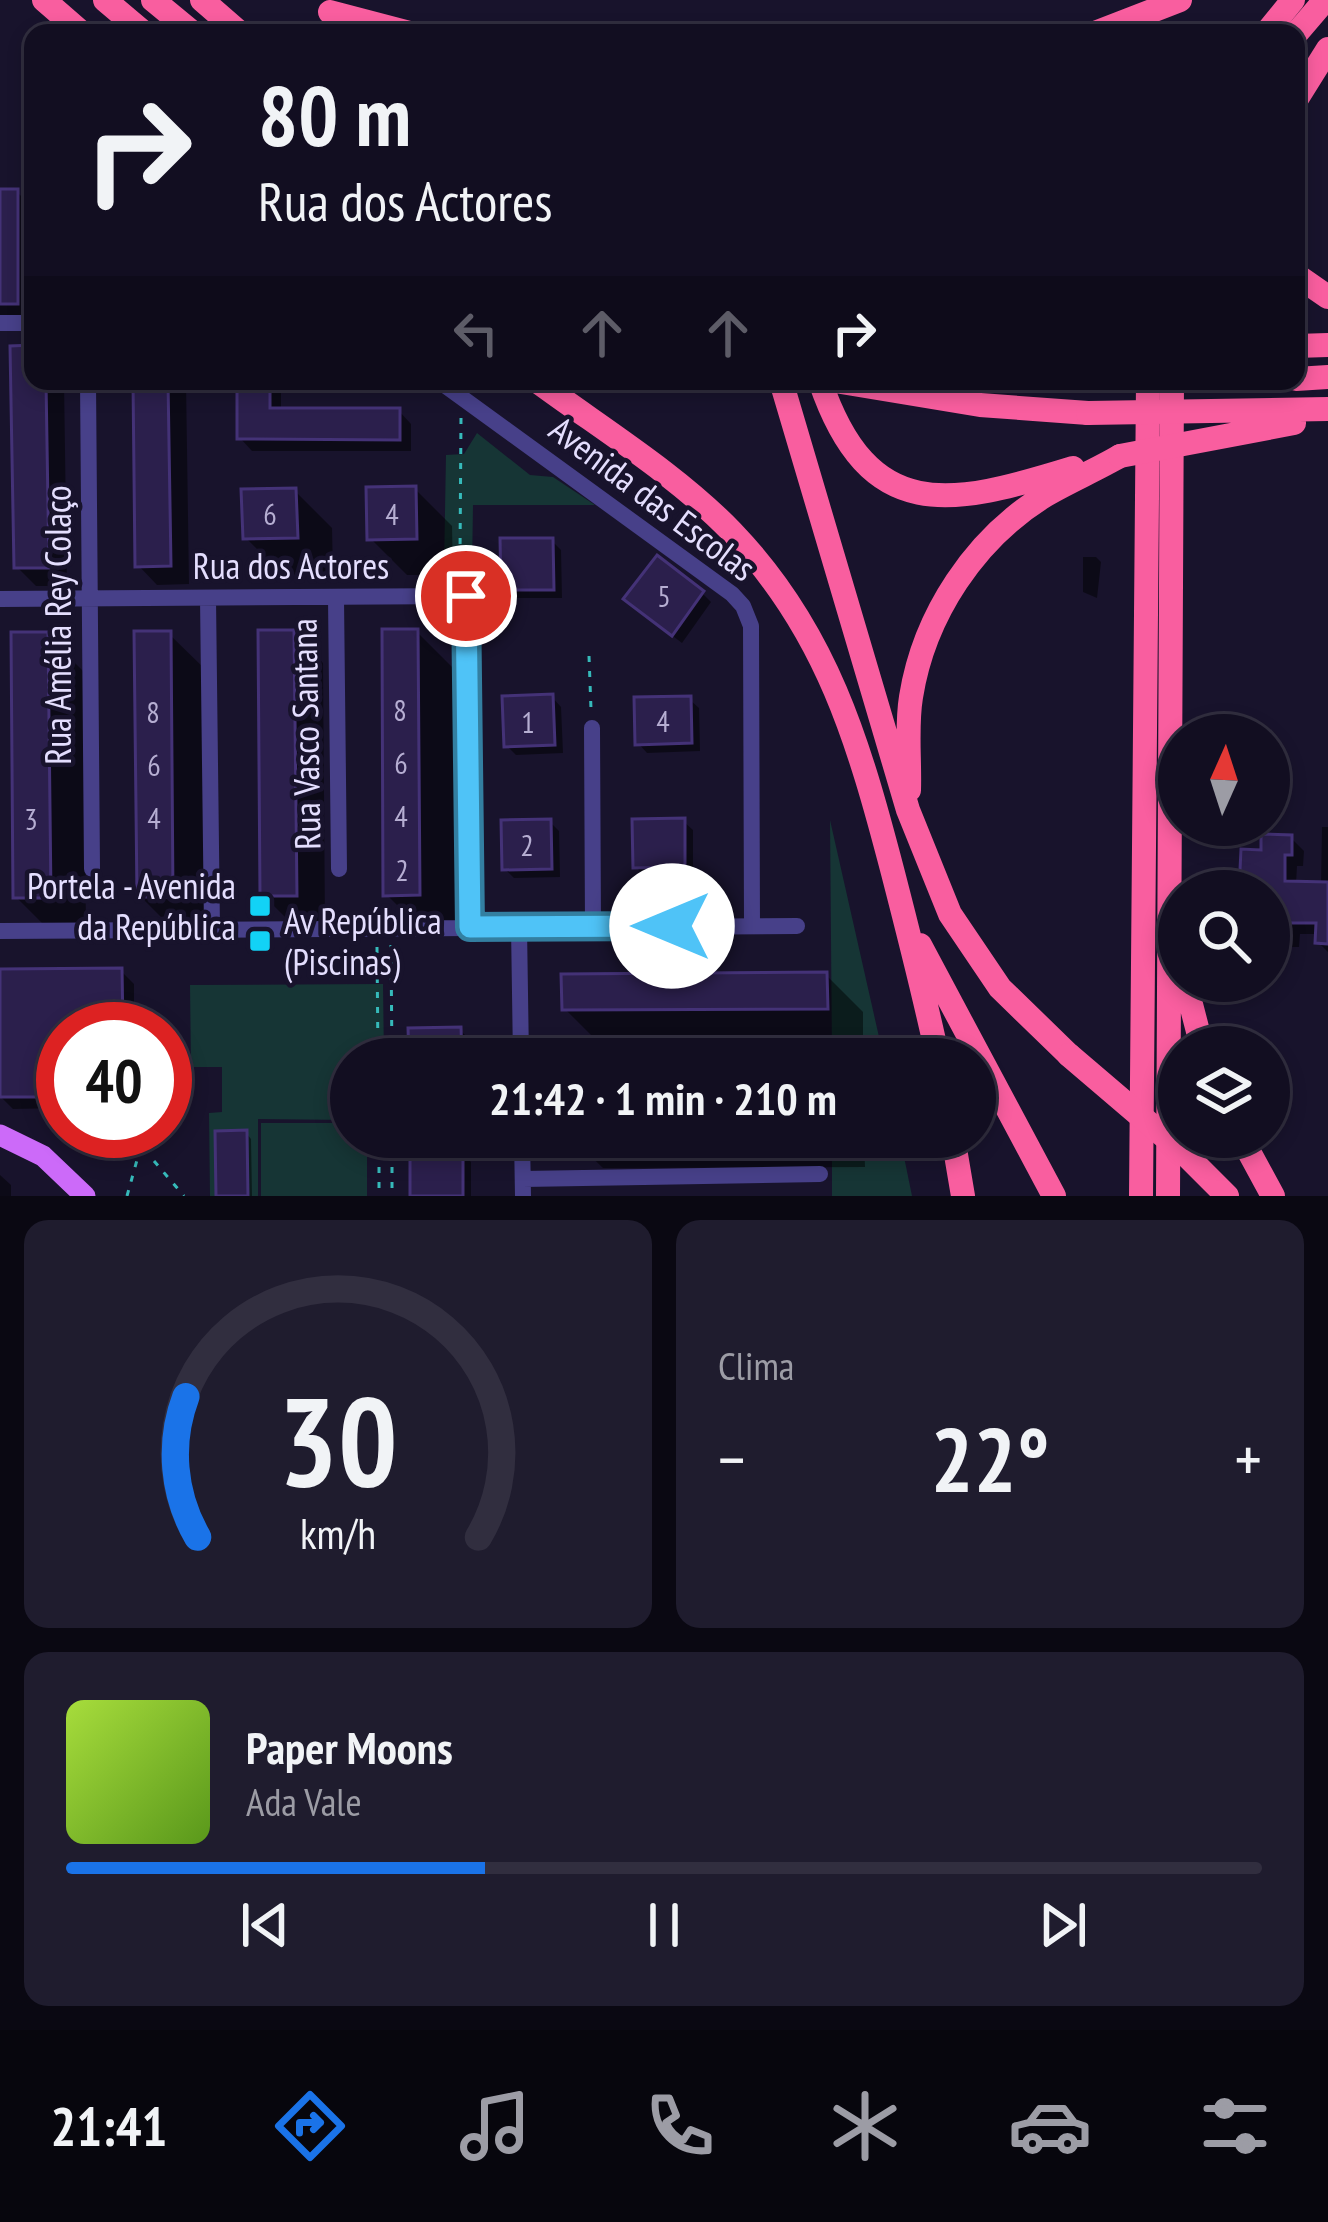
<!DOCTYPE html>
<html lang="pt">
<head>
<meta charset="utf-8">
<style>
	:root { --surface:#120e21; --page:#1f1c2e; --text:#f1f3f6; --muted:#9c9ca5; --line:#312e3f; --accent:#1a73e8 }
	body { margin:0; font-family:"PT Sans Narrow",sans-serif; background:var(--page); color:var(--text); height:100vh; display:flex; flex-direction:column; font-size:45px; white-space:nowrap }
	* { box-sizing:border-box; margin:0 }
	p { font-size:39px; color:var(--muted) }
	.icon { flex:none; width:66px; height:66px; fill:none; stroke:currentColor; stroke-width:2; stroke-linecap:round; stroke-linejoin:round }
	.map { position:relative; height:1196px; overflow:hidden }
	.side { display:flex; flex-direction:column; gap:24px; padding:24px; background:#0a0812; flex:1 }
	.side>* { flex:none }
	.guide { position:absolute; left:24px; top:24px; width:1281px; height:366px; border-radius:24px; box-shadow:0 6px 18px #0003,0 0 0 3px var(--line); background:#120e21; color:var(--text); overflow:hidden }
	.needle { width:78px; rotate:3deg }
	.tools { position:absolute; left:1158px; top:714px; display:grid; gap:24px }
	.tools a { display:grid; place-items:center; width:132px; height:132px; border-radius:50%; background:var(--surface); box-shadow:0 6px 18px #0003,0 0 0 3px var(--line); font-size:60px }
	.speed { position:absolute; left:36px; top:1002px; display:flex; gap:24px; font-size:60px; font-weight:700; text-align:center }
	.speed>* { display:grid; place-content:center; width:156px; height:156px; border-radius:50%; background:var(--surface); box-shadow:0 6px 18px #0003,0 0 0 3px var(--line); line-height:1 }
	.speed .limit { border:18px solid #d22; background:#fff; color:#111 }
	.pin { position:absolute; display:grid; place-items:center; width:102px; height:102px; color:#fff; margin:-51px; border:6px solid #fff; border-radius:50%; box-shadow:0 3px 12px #0007 }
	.me { position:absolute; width:132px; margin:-66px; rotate:270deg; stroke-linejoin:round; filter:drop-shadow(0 0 9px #0008) }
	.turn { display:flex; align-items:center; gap:42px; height:252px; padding:0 36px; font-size:54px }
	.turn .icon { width:156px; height:156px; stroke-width:2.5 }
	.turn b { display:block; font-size:84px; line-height:102px }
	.lanes { display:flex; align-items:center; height:114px; padding:0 36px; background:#0003; justify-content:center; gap:60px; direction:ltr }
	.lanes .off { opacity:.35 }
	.big { font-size:90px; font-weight:800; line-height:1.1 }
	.side .widget { flex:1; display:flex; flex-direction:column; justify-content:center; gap:18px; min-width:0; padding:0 42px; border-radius:24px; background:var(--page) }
	.side .dial { align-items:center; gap:0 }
	.dial svg { height:312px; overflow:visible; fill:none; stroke:var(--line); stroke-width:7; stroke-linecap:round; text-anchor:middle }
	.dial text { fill:var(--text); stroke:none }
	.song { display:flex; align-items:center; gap:36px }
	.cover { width:144px; height:144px; border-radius:18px; background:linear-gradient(135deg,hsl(80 70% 55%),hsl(90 70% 35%)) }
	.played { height:12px; border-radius:6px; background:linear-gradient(90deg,var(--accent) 35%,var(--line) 35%) }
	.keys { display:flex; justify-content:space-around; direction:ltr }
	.heat { display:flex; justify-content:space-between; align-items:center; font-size:66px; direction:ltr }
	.side .tiles { flex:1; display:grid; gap:24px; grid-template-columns:1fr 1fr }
	.widget:last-child { grid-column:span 2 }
	.trip { position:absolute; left:330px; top:1038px; width:666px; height:120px; border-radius:60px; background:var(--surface); box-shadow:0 6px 18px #0003,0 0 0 3px var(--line); font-weight:800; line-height:120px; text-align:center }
	.dock { display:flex; height:192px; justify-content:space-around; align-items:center; background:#07060d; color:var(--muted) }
	.dock .icon { width:84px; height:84px }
	.dock .on { color:var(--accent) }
	.dock b { font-size:54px; color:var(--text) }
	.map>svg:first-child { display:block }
</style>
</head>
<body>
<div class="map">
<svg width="1328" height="1196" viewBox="0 0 1328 1196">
	<rect width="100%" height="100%" fill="#18132c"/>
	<!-- green -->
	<path fill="#163535" d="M 477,433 L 530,475 L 553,477 L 595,505 L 473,505 L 472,569 L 444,568 L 446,455 L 464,454 Z
		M 830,820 L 884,1059 L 832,1059 Z
		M 383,984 L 384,1059 L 351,1059 L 351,1120 L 258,1119 L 258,1196 L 210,1196 L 209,1113 L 222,1112 L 222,1067 L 191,1067 L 190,985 Z
		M 261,1123 L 351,1123 L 351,1137 L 367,1137 L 367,1196 L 261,1196 Z
		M 832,1137 L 900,1137 L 912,1196 L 832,1196 Z"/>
	<!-- shadow -->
	<path fill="#0007" d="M 0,192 L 17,192 L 33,208 L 33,322 L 0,320 Z
		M 33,348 L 33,381 L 64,381 L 67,586 L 36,586 L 17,567 Z
		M 136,381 L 186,381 L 189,584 L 157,585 L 138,565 Z
		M 240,381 L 320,381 L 281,381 L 281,411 L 399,411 L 411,424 L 411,451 L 252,451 L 240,438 Z
		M 415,489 L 452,526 L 453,575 L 407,575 L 370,538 Z
		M 295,491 L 332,528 L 333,574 L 283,575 L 246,538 Z
		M 552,541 L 561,550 L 562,598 L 513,598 L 504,589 Z
		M 1083,557 L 1096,557 L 1101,562 L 1097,598 L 1083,592 Z
		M 702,593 L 711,602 L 682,643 L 636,608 Z
		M 417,632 L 454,669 L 456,931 L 423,931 L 386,894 Z
		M 293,633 L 323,663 L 325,924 L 293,925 L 263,895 Z
		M 169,634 L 206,670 L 209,933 L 177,933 L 140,896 Z
		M 47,635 L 84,672 L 86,933 L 53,934 L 16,897 Z
		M 552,697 L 561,707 L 563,753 L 516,755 L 507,746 Z
		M 689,699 L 699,708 L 700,751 L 647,753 L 638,743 Z
		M 683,821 L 693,830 L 693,875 L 645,876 L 636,867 Z
		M 550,822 L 559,831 L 560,877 L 514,878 L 505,869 Z
		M 1322,827 L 1328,827 L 1328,952 L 1318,942 L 1319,934 L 1300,934 L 1299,947 L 1269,947 L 1269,891 L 1242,891 L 1264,853 L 1291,838 L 1304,851 L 1303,866 L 1297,866 L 1296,884 L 1321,885 Z
		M 121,971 L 134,984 L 134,1029 L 63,1029 L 63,1108 L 13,1109 L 0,1096 L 0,972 Z
		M 826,975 L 863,1012 L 863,1044 L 602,1046 L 565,1009 Z
		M 460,1030 L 469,1039 L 469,1059 L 412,1059 Z
		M 246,1133 L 251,1139 L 252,1196 L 219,1196 Z
		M 571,1137 L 864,1137 L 865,1167 L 603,1168 Z
		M 462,1153 L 471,1162 L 471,1196 L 413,1196 Z
		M 0,1175 L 11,1185 L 11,1196 L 0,1196 Z"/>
	<!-- building -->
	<path fill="#2b1f4c" stroke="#443277" stroke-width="3" d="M 0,189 L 18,189 L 18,304 L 0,304 Z
		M 33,345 L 33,381 L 46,381 L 49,568 L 14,568 L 10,346 Z
		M 133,381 L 168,381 L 171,566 L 135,567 Z
		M 237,381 L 270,381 L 270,408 L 400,408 L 400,440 L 237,439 Z
		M 416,486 L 417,539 L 367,540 L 366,487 Z
		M 296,488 L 298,538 L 243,539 L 241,489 Z
		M 500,538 L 553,538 L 554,590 L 501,590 Z
		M 657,555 L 704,591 L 672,636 L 623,599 Z
		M 382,629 L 418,629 L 420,895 L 383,896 Z
		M 258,630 L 294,630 L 297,896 L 260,896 Z
		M 134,631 L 171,631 L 173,897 L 137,897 Z
		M 11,632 L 48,632 L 51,898 L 13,898 Z
		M 553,694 L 555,745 L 504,747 L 502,696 Z
		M 691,696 L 692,743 L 635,745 L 634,697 Z
		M 685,818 L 685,867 L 633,868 L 632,819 Z
		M 551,819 L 552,869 L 502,870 L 501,820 Z
		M 1261,834 L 1292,835 L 1292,855 L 1285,855 L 1285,881 L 1328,882 L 1328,944 L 1315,943 L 1316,923 L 1288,923 L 1288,934 L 1269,933 L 1269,891 L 1239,891 L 1241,849 L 1261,850 Z
		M 122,968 L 123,1029 L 63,1029 L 63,1097 L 0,1097 L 0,969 Z
		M 827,972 L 828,1009 L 562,1010 L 561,974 Z
		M 461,1027 L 462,1059 L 409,1059 L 408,1028 Z
		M 247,1130 L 248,1196 L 216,1196 L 215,1131 Z
		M 410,1150 L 463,1150 L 463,1196 L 410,1196 Z"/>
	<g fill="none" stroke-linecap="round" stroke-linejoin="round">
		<!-- path -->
		<path stroke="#36baba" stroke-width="3" stroke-dasharray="6 9" stroke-linecap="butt" d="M 461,418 L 460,556 L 463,576
			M 589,656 L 591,709
			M 391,945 L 392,1059
			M 377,947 L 378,1059
			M 379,1137 L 379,1196
			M 392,1137 L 392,1196
			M 154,1161 L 184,1196
			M 127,1196 L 137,1160"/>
		<!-- minor -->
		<path stroke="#474089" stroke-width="16" d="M 0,323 L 33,323
			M 88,381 L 92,869
			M 439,381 L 732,594 L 743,606 L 751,626 L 752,925
			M 208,598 L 212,929
			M 336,598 L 339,869
			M 0,599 L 466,596 L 470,927
			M 592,728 L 593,926
			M 519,927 L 521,1059
			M 0,931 L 797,926
			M 521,1055 L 797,1050
			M 522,1137 L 523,1196
			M 523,1179 L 820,1174"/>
		<!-- major -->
		<path stroke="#cc6af9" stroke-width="21" d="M 0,1135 L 43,1156 L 85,1196"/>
		<!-- highway -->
		<path stroke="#f95e9f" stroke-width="24" d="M 44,0 L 82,33
			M 105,0 L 144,33
			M 153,0 L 193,33
			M 202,0 L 240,33
			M 330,12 L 410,33
			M 1095,33 L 1180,0
			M 1266,33 L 1293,0
			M 1296,34 L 1325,0
			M 1296,100 L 1328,49
			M 1296,275 L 1328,297
			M 1296,346 L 1328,345
			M 1296,379 L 1328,377
			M 537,381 C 602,429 676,474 732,532 C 827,631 859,743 893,873 C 909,935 925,997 938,1059
			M 781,381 L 908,810 L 950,914 L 1000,988 L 1069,1055
			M 820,381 C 869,525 950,506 1073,468
			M 835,381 L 980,405 L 1088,413
			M 909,790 C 910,759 906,727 911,697 C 924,615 975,538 1046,495 C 1070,481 1096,470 1120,456
			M 920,945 L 1054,1196
			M 1185,981 L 1202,1047
			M 953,1137 L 963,1196
			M 1241,1137 L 1273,1196
			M 1141,1196 L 1148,381
			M 1168,1196 L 1172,381"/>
		<!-- highway-bridge -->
		<path stroke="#f95e9f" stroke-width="24" d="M 1109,381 L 1251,381
			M 1088,413 L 1328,409
			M 1120,456 L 1294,423
			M 1069,1055 L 1185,1154 L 1227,1196"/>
	</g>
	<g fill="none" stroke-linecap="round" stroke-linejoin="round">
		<!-- route casing -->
		<g stroke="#337fa1" stroke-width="30">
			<path id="route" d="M 466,596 L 470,927 L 672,926"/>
		</g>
		<!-- route -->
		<use href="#route" stroke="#4fc3f7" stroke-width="21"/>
	</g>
	<!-- markers -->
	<g fill="#12d2f6" stroke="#18132c" stroke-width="4.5">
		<rect x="248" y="894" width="24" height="24" rx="6"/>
		<rect x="248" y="929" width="24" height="24" rx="6"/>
	</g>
	<g text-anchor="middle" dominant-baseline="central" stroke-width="9" stroke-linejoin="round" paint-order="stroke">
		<!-- number labels -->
		<g font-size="30" fill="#b6aed2">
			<text x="270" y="513">6</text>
			<text x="392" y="513">4</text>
			<text x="664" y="595">5</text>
			<text x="400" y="709">8</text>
			<text x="153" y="711">8</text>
			<text x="663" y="720">4</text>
			<text x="528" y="721">1</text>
			<text x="401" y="762">6</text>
			<text x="154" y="764">6</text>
			<text x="401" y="815">4</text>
			<text x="154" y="817">4</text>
			<text x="31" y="818">3</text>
			<text x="527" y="844">2</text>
			<text x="402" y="869">2</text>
		</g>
		<!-- street labels -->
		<g font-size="36" fill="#e4defe" stroke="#18132c">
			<text transform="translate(653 498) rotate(37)">Avenida das Escolas</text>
			<text x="291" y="565">Rua dos Actores</text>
			<text transform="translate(57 625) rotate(-90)">Rua Amélia Rey Colaço</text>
			<text transform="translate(305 734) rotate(-91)">Rua Vasco Santana</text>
		</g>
		<!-- poi labels -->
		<g font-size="36" fill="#e4defe" stroke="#18132c" text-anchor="end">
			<text x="236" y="885">Portela - Avenida<tspan x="236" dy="41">da República</tspan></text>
			<text x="284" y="920" text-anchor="start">Av República<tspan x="284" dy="41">(Piscinas)</tspan></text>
		</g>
	</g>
</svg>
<div class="tools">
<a><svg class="needle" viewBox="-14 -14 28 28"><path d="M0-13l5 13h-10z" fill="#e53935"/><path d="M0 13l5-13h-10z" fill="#9c9ca5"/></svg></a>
<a><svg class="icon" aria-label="search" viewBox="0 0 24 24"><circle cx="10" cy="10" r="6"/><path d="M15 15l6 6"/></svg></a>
<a><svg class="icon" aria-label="layers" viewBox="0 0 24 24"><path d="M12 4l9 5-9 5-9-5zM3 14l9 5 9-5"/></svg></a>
</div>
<div class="speed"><div class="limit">40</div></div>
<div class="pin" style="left:466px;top:596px;background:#d93025"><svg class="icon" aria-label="arrive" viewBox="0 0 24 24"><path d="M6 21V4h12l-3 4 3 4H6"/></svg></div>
<svg class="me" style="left:672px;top:926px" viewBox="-20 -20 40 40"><circle r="19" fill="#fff"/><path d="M0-13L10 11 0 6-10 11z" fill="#4fc3f7"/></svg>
<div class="trip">21:42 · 1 min · 210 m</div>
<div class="guide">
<div class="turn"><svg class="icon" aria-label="right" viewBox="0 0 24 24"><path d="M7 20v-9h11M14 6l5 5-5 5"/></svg><div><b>80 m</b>Rua dos Actores</div></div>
<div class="lanes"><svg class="icon off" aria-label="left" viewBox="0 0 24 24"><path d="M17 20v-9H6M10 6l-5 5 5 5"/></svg><svg class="icon off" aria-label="ahead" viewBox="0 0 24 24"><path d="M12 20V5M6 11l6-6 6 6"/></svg><svg class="icon off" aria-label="ahead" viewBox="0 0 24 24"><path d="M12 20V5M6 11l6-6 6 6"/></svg><svg class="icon" aria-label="right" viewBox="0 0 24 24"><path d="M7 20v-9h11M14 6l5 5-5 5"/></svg></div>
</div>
</div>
<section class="side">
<div class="tiles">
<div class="widget dial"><svg viewBox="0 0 100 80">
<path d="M14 69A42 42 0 1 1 86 69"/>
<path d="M14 69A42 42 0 0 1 11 33" stroke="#1a73e8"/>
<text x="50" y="56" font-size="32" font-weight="700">30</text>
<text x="50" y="72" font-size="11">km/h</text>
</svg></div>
<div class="widget"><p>Clima</p>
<div class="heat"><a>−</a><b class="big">22°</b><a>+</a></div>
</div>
<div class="widget">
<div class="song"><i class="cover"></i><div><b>Paper Moons</b><p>Ada Vale</p></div></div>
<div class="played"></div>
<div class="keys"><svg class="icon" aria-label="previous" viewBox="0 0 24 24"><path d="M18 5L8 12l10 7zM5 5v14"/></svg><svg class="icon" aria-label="pause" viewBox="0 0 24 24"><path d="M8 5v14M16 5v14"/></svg><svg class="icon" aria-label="next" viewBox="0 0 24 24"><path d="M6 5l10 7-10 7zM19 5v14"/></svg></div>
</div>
</div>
</section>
<nav class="dock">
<b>21:41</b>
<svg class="icon on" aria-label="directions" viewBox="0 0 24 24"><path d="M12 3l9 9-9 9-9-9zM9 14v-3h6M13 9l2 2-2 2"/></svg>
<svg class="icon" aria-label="music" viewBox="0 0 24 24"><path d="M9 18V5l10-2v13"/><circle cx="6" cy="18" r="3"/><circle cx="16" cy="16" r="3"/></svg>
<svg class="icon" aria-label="phone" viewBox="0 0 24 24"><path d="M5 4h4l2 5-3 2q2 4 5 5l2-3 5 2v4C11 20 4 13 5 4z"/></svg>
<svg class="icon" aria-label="climate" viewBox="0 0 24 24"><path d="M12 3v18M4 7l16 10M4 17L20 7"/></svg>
<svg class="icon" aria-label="car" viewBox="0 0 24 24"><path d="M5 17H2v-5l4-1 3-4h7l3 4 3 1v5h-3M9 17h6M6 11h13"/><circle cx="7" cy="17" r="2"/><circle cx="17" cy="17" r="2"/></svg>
<svg class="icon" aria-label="filters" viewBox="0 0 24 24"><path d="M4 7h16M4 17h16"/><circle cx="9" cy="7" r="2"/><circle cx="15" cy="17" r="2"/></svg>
</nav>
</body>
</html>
